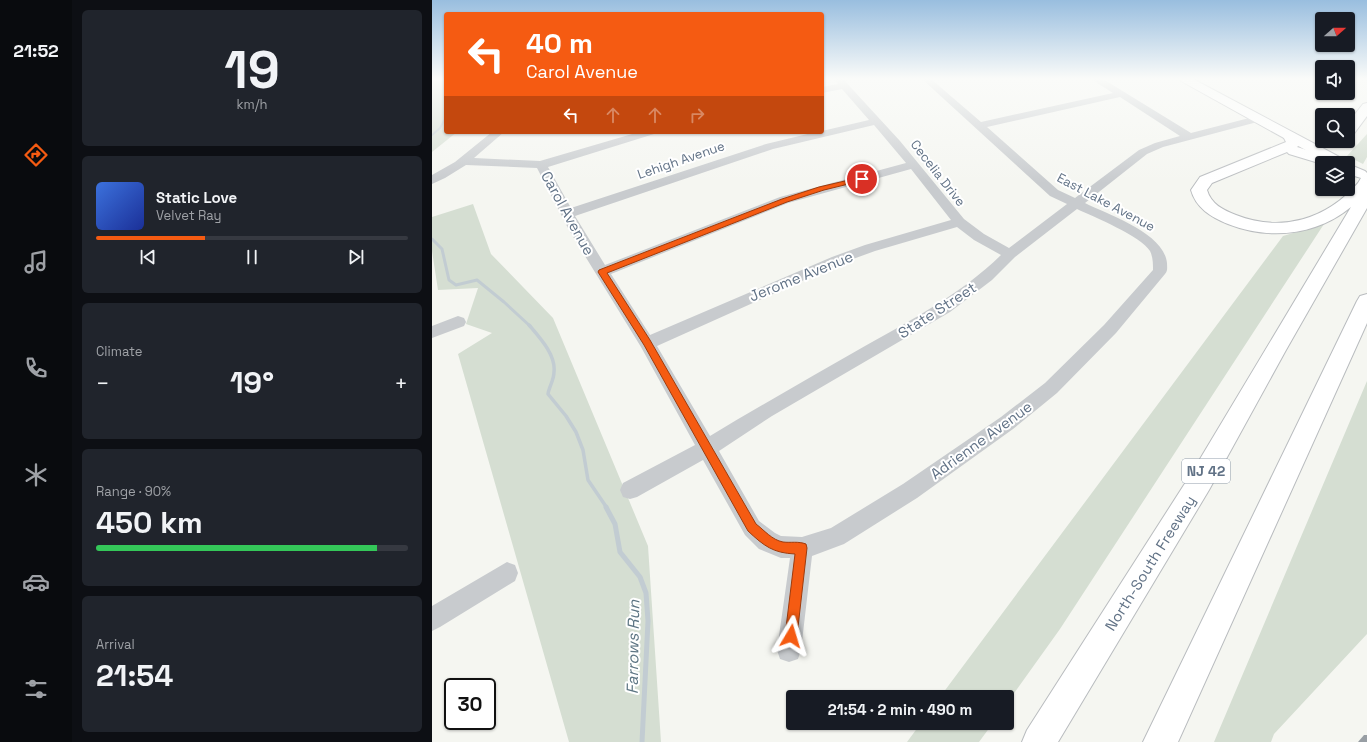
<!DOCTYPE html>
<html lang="en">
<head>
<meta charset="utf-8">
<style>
	:root { --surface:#171b24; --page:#20242c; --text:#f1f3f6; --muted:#9ea1a6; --line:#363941; --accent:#f55b12 }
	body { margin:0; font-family:"Space Grotesk",sans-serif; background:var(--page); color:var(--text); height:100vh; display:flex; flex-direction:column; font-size:15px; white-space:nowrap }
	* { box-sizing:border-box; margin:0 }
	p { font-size:13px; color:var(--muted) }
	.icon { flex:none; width:22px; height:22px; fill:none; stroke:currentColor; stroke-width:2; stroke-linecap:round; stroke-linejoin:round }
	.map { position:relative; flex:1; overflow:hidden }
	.panel { display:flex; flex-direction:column; gap:10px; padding:10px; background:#0d0f14; width:360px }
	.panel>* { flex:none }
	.banner { position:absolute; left:12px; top:12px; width:380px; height:122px; border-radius:4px; box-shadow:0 1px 3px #0004; background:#f55b12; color:#fff; overflow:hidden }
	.needle { width:26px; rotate:69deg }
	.controls { position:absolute; left:883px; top:12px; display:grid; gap:8px }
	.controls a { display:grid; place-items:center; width:40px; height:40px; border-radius:4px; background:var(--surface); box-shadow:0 1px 3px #0004; font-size:20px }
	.speed { position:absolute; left:12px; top:678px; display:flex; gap:8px; font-size:20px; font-weight:700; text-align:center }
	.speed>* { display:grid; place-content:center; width:52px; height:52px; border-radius:50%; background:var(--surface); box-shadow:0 1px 3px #0004; line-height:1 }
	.speed .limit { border:2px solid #111; border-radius:6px; background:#fff; color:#111 }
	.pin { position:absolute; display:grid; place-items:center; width:34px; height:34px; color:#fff; margin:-17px; border:2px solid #fff; border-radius:50%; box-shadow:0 1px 4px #0007 }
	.me { position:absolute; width:44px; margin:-22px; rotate:7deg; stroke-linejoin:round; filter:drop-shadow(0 0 3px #0008) }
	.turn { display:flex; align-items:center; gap:14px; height:84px; padding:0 16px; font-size:18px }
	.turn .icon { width:52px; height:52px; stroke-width:2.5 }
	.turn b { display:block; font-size:28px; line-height:34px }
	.lanes { display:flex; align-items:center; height:38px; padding:0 16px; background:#0003; justify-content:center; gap:20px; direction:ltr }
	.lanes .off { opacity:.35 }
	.big { font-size:30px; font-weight:800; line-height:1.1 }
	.panel .widget { flex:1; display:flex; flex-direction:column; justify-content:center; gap:6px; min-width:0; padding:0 14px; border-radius:6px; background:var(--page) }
	.panel .dial { align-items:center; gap:0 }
	.dial b { font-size:52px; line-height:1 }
	.song { display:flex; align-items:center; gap:12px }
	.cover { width:48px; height:48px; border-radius:6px; background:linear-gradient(135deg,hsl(220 70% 55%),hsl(230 70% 35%)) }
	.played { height:4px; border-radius:2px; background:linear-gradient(90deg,var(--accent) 35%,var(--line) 35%) }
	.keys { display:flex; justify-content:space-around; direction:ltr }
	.heat { display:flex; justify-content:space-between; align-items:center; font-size:22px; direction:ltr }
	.charge { height:6px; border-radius:3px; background:linear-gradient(90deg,#34c759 90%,var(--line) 0) }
	.trip { position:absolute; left:354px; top:690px; width:228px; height:40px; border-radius:4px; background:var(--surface); box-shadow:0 1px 3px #0004; font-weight:800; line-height:40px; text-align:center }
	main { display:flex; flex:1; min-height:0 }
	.tabs { display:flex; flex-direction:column; width:72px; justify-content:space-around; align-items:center; background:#090b0e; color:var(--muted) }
	.tabs .icon { width:28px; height:28px }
	.tabs .active { color:var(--accent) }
	.tabs b { font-size:18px; color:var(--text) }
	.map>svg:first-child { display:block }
</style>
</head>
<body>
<main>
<nav class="tabs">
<b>21:52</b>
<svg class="icon active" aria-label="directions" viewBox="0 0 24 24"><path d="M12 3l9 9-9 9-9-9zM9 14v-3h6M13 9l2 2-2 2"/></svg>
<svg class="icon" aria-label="music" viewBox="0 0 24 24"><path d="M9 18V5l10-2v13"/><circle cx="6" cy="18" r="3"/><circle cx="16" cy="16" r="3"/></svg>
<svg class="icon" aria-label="phone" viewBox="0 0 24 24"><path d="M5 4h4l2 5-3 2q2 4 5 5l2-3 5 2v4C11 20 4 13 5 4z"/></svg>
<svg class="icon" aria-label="climate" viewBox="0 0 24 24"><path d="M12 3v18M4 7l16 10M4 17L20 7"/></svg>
<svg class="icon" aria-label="car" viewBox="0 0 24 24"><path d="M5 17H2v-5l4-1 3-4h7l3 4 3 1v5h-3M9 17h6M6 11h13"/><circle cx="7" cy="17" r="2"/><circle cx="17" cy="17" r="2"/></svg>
<svg class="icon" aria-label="filters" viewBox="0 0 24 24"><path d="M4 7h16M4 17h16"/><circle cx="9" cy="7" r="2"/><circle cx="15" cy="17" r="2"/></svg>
</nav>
<section class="panel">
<div class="widget dial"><b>19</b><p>km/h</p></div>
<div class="widget">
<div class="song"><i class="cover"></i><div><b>Static Love</b><p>Velvet Ray</p></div></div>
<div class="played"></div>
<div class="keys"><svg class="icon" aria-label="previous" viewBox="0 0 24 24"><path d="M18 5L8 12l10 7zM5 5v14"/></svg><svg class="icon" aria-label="pause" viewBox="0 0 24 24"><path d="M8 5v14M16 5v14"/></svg><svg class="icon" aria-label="next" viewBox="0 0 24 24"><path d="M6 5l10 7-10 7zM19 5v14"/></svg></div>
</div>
<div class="widget"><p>Climate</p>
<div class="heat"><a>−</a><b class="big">19°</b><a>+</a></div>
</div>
<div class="widget"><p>Range · 90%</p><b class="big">450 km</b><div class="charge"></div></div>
<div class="widget"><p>Arrival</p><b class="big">21:54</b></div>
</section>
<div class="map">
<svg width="935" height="742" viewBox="0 0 935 742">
	<rect width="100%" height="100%" fill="#f5f6f1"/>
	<!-- green -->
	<path fill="#d5ded2" d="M 0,79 L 14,79 L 14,132 L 25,132 L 0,152 Z
		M 935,134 L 935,157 L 931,164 L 915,156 Z
		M 41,204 L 59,254 L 121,318 L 216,546 L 229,742 L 137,742 L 26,354 L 60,333 L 34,324 L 46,288 L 6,290 L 0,251 L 0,217 Z
		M 892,224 L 628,629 L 575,703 L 575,697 L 508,697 L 851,236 Z
		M 935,381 L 935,634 L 842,734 L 839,742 L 782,742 Z
		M 489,723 L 561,723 L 547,742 L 475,742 Z"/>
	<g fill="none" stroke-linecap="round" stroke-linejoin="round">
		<!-- stream-far3 -->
		<path stroke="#c2ccd2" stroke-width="2" d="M 0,135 L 8,128 L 14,117"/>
		<!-- stream-far2 -->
		<path stroke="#c2ccd2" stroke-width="3" d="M 0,239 L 10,249 L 17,280 L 24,285 L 45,280 L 72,302 L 98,326"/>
		<!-- stream-far1 -->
		<path stroke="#c2ccd2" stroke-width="3.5" d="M 97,325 C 108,338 124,355 122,372 C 122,380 117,387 116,394 L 134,416 L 144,432 L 151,450 L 156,480 L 175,508"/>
		<!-- stream -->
		<path stroke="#c2ccd2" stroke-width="5" d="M 174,507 L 183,524 L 188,552 L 208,577 L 214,593 L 216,621 L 210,742"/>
		<!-- major casing -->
		<g stroke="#babdc1" stroke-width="2">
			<path id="major" d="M 747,79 L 761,79 L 913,160 L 915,163 L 897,163 L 749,81 Z
				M 935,103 L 935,116 L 921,135 L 916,136 L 916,123 L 931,104 Z"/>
		</g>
		<!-- highway casing -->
		<g stroke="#b9bcbf" stroke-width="2">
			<path id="highway" d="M 858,132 C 864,133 868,137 868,144 L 865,147 L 907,160 L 910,163 L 890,164 L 857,154 L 855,152 L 780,183 L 775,190 C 779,204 791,210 804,215 C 850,233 895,219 926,183 L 929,178 L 916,174 L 916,164 L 933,171 L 935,173 L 935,208 L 854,350 L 777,490 L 626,742 L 590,742 L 595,730 L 759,474 L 919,207 C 884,236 837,240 796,224 C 779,217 764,208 759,190 L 768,177 L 854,142 L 851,136 L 853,133 Z
				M 935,294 L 935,323 L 746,742 L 711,742 L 925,301 L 928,296 Z"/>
		</g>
		<!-- minor -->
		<path fill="#c8cbce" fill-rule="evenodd" d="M 402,79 L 411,79 L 468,141 L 532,219 L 552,234 L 577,248 L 635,204 L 618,196 L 490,79 L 499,79 L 549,122 L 681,93 L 662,81 L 661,79 L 671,79 L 759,133 L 825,116 L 830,119 L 829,121 L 731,147 L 715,154 L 653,203 C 677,215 732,233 735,263 C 735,267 736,271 733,274 L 684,333 L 625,393 L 581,429 L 485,498 L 412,544 L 380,556 L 369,650 L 366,659 L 357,662 L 348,659 L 345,650 L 358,558 L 349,558 L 327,549 L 313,535 L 271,460 L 205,497 L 198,499 L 191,497 L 188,490 L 191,483 L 263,445 L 209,347 L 137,230 L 105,168 L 34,165 L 13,178 L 0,184 L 0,175 L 23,162 L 60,132 L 72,132 L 42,158 L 108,161 L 207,132 L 223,132 L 222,134 L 116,167 L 139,208 L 334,144 L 384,132 L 390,132 L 390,131 L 437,120 L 410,89 L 390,93 L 390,87 L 406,84 ZM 688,97 L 748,136 L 723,143 L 707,150 L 643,198 L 626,190 L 555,127 ZM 442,125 L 474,163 L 348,197 L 173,265 L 143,216 L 341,149 ZM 479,169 L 519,220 L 433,245 L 400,257 L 218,335 L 179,274 L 356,203 ZM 645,209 C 662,217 709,236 718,251 C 721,257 721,264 721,270 L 672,325 L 613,383 L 569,417 L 471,484 L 399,528 L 370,537 L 349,536 L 343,533 L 327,521 L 287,451 L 340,416 L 518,312 L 560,280 L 583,257 ZM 525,227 L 542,240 L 569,255 C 529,294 481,319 433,346 C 381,376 329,405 278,436 L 225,346 L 410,263 L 443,251 Z
			M 26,316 L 32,318 L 34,322 L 32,326 L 0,338 L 0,326 Z
			M 75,562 L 83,565 L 86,573 L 83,581 L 8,627 L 0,631 L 0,606 Z"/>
		<!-- major -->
		<use href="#major" fill="#fff" fill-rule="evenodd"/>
		<!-- highway -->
		<use href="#highway" fill="#fff" fill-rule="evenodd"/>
	</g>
	<!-- wall -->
	<path fill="#989ea4" d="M 932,735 L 935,735 L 935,742 L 926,742 Z"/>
	<!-- sky -->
	<linearGradient id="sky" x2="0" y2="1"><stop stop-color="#99bedf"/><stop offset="0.43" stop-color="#fafbf9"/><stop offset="1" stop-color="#fafbf9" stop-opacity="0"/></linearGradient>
	<rect width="935" height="183" fill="url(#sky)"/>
	<!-- route -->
	<path fill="#f55b12" stroke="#9f3b0c" d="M 430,177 L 434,179 L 433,180 L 392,190 L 355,202 L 175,273 L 218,340 L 324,524 C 332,530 340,540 351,542 C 359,543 366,541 374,544 L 375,548 L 365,636 L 364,640 L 359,642 L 355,640 L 353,636 L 363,554 C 341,553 332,546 316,531 L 212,345 L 166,272 L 167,270 L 350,199 L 387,187 Z"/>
	<g text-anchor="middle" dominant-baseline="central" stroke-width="4" stroke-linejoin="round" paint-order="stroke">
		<!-- far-street labels -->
		<g font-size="13" fill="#617286" stroke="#fff">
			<text transform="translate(249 160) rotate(-19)">Lehigh Avenue</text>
			<text transform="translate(506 173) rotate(52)">Cecelia Drive</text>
			<text transform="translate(674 202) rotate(28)">East Lake Avenue</text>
		</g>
		<!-- shield labels -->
		<rect fill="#fff" stroke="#909caa" stroke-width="1" x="750" y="459" width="48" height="24" rx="3"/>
		<g font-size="14" font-weight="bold" fill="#617286">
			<text x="774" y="471">NJ 42</text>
		</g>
		<!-- street labels -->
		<g font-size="15" fill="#617286" stroke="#fff">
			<text transform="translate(136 213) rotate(61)">Carol Avenue</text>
			<text transform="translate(369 276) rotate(-22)">Jerome Avenue</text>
			<text transform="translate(505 310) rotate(-33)">State Street</text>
			<text transform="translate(549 440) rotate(-36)">Adrienne Avenue</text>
			<text transform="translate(718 563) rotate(-58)">North-South Freeway</text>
		</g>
		<!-- water labels -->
		<g font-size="16" font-style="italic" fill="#5d7583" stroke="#fff">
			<text transform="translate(201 647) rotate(-89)">Farrows Run</text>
		</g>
	</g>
</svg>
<div class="controls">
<a><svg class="needle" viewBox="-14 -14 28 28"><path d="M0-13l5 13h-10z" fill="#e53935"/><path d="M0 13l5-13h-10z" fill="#9ea1a6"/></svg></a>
<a><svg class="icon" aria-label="sound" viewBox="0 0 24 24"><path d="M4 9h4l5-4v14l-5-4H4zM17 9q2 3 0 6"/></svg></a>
<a><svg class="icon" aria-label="search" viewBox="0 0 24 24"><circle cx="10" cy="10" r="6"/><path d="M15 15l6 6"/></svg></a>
<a><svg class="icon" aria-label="layers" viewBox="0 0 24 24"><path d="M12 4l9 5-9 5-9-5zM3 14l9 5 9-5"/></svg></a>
</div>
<div class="speed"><div class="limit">30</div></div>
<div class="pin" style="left:430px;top:179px;background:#d93025"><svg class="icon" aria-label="arrive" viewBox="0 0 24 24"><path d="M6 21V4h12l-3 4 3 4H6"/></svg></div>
<svg class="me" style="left:359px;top:636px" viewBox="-20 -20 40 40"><path d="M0-17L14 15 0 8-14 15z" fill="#f55b12" stroke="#fff" stroke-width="4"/></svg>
<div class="trip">21:54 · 2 min · 490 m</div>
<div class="banner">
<div class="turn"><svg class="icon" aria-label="left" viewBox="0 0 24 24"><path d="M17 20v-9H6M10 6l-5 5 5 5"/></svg><div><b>40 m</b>Carol Avenue</div></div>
<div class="lanes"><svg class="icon" aria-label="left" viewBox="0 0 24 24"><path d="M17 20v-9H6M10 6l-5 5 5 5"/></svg><svg class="icon off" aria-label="ahead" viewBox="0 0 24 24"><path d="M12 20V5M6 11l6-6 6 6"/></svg><svg class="icon off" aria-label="ahead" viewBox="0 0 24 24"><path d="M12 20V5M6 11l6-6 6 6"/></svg><svg class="icon off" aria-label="right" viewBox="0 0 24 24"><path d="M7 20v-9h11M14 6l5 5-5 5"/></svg></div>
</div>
</div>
</main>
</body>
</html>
